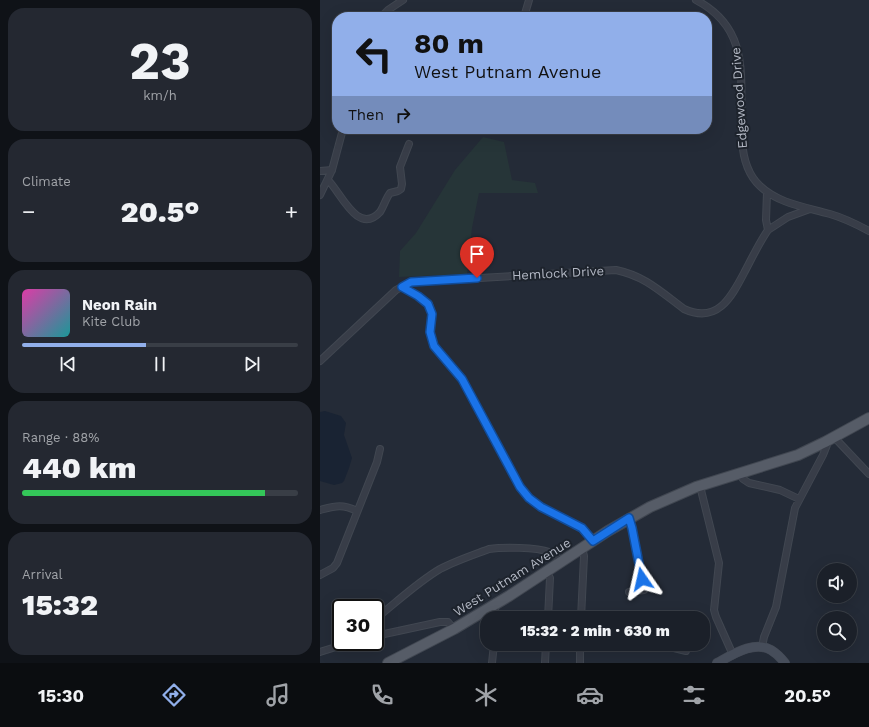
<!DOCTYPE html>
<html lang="en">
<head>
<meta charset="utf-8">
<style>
	:root { --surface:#1b2029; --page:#242831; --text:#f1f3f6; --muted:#a0a3a8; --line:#393e46; --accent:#91afea }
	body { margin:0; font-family:"Work Sans",sans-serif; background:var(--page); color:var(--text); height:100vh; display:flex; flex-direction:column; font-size:15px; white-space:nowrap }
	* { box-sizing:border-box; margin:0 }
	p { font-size:13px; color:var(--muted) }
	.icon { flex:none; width:22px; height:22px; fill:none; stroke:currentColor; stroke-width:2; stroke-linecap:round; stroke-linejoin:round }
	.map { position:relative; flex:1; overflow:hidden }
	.side { display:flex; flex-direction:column; gap:8px; padding:8px; background:#0f1217; width:320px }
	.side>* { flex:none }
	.guide { position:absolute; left:12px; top:12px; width:380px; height:122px; border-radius:16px; box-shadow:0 4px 16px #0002,0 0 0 1px var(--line); background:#91afea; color:#111; overflow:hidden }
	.tools { position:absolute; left:497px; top:563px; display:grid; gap:8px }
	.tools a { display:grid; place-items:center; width:40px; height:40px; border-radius:50%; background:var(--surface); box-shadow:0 4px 16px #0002,0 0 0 1px var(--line); font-size:20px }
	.speed { position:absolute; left:12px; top:599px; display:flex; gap:8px; font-size:20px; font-weight:700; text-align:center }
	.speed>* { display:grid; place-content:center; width:52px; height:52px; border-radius:50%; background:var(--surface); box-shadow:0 4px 16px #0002,0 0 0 1px var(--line); line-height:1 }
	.speed .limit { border:2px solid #111; border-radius:6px; background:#fff; color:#111 }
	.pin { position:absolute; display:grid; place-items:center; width:34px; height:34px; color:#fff; margin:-41px -17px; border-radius:50% 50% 50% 0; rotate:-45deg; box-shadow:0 0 4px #0007 }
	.pin .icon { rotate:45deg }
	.me { position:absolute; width:44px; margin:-22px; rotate:349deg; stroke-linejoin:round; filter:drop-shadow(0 0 3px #0008) }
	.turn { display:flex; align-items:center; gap:14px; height:84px; padding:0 16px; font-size:18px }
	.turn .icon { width:52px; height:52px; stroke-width:2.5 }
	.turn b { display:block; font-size:28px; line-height:34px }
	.then { display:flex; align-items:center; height:38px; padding:0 16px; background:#0003; gap:8px; font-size:15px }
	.big { font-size:30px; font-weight:800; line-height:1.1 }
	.side .widget { flex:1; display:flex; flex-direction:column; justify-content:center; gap:6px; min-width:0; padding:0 14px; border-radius:16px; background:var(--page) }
	.side .dial { align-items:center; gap:0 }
	.dial b { font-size:52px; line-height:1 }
	.song { display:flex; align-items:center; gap:12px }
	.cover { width:48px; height:48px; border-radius:6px; background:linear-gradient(135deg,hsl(320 70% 55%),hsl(180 70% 35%)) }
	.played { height:4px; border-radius:2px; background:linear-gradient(90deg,var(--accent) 45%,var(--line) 45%) }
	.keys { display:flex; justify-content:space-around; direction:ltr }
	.heat { display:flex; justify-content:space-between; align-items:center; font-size:22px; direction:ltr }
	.charge { height:6px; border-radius:3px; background:linear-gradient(90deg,#34c759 88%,var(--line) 0) }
	.trip { position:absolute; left:160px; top:611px; width:230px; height:40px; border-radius:16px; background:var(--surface); box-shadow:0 4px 16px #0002,0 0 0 1px var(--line); font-weight:800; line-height:40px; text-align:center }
	.tab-bar { display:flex; height:64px; justify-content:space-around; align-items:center; background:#0b0d10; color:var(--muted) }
	.tab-bar .icon { width:28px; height:28px }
	.tab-bar .on { color:var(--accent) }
	.tab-bar b { font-size:18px; color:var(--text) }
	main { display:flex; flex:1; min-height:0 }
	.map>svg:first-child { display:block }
</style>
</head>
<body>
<main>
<section class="side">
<div class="widget dial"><b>23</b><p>km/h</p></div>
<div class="widget"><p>Climate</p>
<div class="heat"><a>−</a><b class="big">20.5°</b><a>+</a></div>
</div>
<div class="widget">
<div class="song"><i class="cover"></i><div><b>Neon Rain</b><p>Kite Club</p></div></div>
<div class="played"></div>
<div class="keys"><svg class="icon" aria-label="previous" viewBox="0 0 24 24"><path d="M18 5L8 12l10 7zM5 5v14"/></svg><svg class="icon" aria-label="pause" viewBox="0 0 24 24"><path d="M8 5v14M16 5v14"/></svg><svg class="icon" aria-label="next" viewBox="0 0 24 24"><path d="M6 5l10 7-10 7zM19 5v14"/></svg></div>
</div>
<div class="widget"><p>Range · 88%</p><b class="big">440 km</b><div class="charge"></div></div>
<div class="widget"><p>Arrival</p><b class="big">15:32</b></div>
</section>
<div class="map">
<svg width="549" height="663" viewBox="0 0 549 663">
	<rect width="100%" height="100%" fill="#242b37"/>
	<!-- green -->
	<path fill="#263538" d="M 163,137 L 184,142 L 192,180 L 215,183 L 218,193 L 159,193 L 152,228 L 147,274 L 79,277 L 80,251 L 96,233 L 135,170 Z"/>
	<!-- water -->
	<path fill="#192333" d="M 5,411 L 21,416 L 26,423 L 24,435 L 32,458 L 29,468 L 24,481 L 22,483 L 14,485 L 0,481 L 0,412 Z"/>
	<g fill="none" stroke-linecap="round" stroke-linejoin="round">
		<!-- street casing -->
		<g stroke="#414751" stroke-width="8">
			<path id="street" d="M 376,0 C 435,31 418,85 422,140 C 423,157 427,174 440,186 C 459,204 486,207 510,214 C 524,218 536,224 549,231
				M 61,17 L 68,10 L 83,0
				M 204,17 L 209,0
				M 0,171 L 12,170
				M 8,180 C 21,193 38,236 60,212 C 63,208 66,198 70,193 L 78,191 L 81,189 L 82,184 L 80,167 L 89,144
				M 0,195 L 12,170 L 23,129
				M 448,230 L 468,217 L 490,209
				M 82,287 L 98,296 L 109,304 L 112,314 L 110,332 L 114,346 L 142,379 L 200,487 L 209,498 L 221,507 L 262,529 L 273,541
				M 0,361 L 76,290 L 91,282 L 296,270 C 325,276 341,292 364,309 C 397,324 411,298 424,273 C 432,258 439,243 448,230 L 446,220 L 447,192
				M 514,437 L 549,474
				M 419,473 L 423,479 L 429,483 L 460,490 L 479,499
				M 380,486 L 399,563 L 394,610 L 396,617 L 413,655
				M 0,510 C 16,506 22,504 37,511
				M 226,572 L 230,578 L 228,618
				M 0,575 L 13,568 L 17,563 L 57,462 L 60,449
				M 309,592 L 324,590 L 312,528 L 309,518
				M 174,605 L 177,618
				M 261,618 L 264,556 L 262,548
				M 55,621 L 59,616 C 79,600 98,582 120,569 C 135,561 153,555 169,549 C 182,547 217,547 229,552 C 235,554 238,558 242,562
				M 55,636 L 120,622 L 128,622 L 134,629
				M 338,644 L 366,651
				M 442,647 L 444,637 L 456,607 L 475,508 L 503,455 L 509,440
				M 0,652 L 32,642
				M 172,663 L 174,644
				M 225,663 L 226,644
				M 260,663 L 260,644"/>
		</g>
		<!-- secondary casing -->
		<g stroke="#414751" stroke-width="10">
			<path id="secondary" d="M 397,663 C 412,655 434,640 451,650 C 456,653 461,658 465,663"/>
		</g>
		<!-- primary casing -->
		<g stroke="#414751" stroke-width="12">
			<path id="primary" d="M 68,663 L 134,629 L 189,596 L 288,531 L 330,507 L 376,487 L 478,455 L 505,442 L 549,418"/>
		</g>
		<!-- street -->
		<use href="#street" stroke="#383d48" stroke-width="6"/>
		<!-- secondary -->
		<use href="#secondary" stroke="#464d5a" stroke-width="9"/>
		<!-- primary -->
		<use href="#primary" stroke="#565c67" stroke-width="10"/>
	</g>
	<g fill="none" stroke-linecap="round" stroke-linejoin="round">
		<!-- route casing -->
		<g stroke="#114b97" stroke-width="10">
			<path id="route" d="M 157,278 L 91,282 L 82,287 L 98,296 L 108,304 L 112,314 L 110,332 L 114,346 L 142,379 L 200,487 L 209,498 L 221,507 L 262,528 L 273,541 L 309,518 L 312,528 L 322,579"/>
		</g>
		<!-- route -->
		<use href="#route" stroke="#1a73e8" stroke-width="7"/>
	</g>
	<g text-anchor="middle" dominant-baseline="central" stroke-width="4" stroke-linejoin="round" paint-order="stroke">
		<!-- street labels -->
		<g font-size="13" fill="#b3b8c4" stroke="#1d232c">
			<text transform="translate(419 98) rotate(-94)">Edgewood Drive</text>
			<text transform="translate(238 273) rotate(-3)">Hemlock Drive</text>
			<text transform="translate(192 577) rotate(-32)">West Putnam Avenue</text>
		</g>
	</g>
</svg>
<div class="tools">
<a><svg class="icon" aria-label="sound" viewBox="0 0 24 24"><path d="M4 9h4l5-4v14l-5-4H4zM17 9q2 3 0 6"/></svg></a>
<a><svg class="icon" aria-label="search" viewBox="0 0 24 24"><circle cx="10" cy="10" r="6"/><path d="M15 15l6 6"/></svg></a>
</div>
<div class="speed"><div class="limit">30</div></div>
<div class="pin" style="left:157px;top:278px;background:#d93025"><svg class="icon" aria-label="arrive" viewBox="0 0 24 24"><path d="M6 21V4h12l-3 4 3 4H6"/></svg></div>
<svg class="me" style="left:322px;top:579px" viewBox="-20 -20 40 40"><path d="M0-17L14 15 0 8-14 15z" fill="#1a73e8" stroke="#fff" stroke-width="4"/></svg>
<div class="trip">15:32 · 2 min · 630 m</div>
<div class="guide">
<div class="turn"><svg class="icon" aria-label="left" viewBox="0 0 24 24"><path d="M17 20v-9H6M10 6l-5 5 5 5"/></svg><div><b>80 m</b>West Putnam Avenue</div></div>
<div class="then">Then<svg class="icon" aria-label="right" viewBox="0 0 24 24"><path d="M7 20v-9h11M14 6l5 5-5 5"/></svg></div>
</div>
</div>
</main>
<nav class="tab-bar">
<b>15:30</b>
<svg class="icon on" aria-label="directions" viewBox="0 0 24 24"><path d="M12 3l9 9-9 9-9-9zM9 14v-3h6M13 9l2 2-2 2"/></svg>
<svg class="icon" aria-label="music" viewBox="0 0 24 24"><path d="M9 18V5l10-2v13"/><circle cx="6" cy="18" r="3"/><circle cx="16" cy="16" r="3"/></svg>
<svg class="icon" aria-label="phone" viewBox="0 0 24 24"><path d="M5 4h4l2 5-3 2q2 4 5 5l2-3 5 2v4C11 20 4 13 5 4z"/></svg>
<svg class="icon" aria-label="climate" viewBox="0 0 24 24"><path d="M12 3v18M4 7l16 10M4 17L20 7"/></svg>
<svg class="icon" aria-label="car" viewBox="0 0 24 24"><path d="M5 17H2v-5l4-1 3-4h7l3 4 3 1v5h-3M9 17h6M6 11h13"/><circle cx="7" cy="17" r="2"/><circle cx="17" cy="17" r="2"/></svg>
<svg class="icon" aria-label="filters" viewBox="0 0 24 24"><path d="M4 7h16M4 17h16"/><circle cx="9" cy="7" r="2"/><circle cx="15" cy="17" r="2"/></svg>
<b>20.5°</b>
</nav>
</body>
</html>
